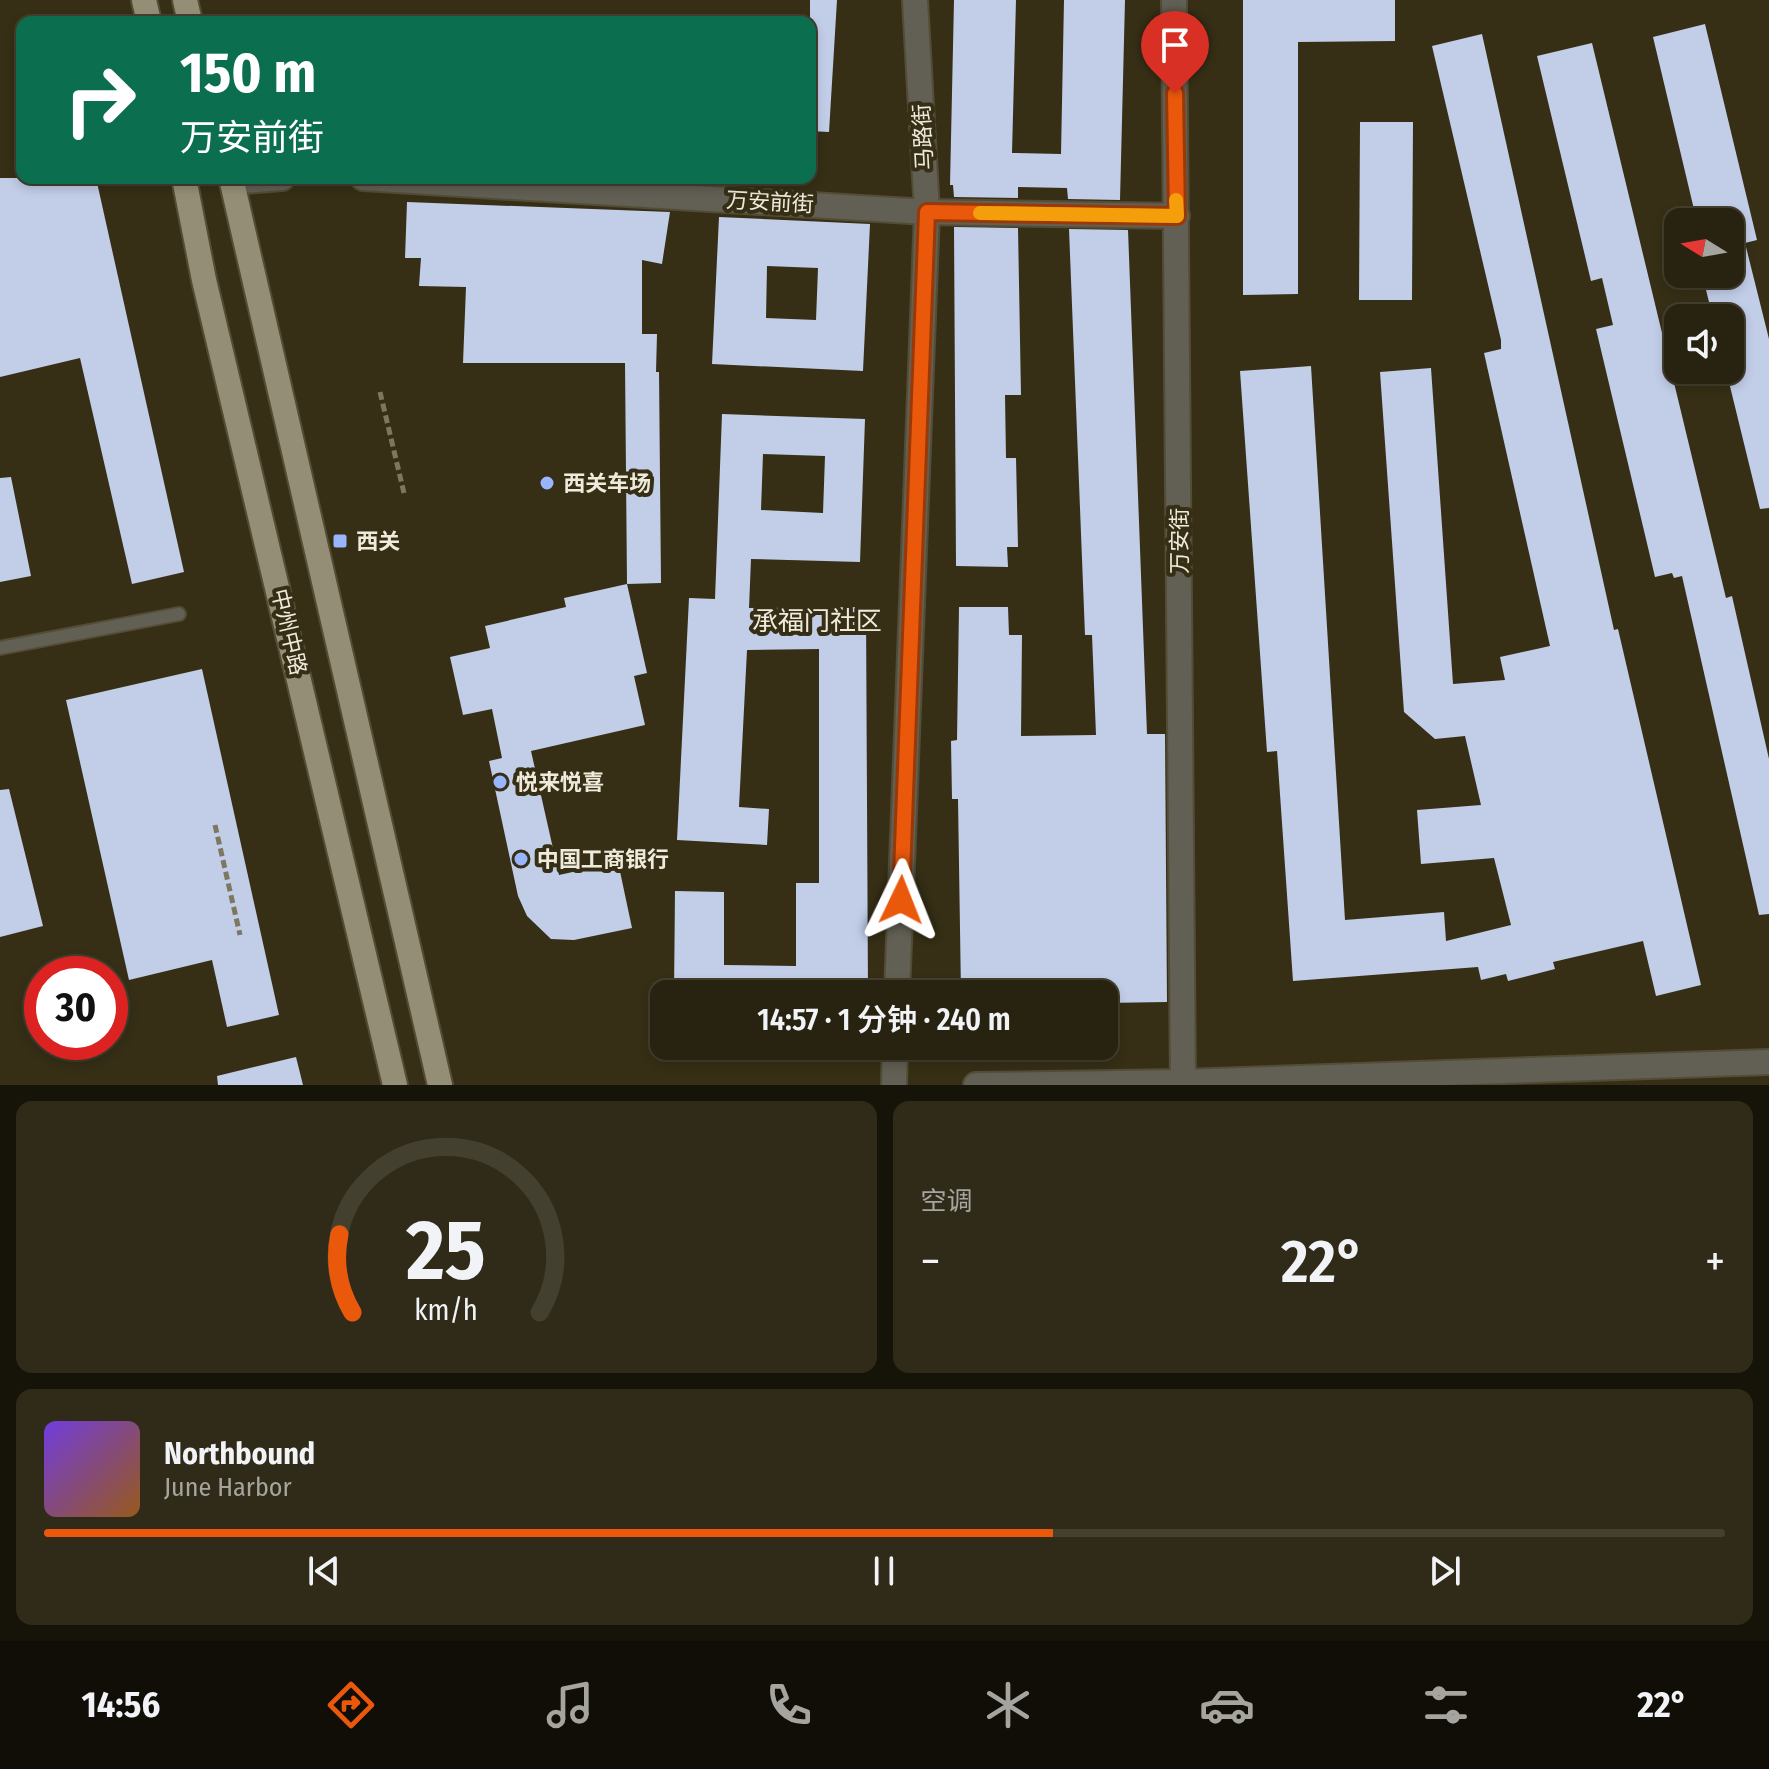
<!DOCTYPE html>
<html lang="zh">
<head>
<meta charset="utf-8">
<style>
	:root { --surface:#282310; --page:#302b19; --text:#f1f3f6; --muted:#a5a49f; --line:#444030; --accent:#ea580c }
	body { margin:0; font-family:"Fira Sans Condensed","Noto Sans SC",sans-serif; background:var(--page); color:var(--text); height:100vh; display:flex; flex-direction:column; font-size:30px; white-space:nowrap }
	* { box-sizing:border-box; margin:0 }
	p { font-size:26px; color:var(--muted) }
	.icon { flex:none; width:44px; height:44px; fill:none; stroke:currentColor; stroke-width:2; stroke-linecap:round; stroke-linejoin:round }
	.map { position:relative; height:1085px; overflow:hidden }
	.panel { display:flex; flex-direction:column; gap:16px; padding:16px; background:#161309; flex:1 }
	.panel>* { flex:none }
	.top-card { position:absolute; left:16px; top:16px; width:800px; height:168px; border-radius:16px; box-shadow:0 4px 12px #0003,0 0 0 2px var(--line); background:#0b6e4f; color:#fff; overflow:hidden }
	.needle { width:52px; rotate:281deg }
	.fabs { position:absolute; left:1664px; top:208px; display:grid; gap:16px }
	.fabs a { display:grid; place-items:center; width:80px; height:80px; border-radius:16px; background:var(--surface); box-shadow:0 4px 12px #0003,0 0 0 2px var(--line); font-size:40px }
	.speed { position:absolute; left:24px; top:956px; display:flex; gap:16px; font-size:40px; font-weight:700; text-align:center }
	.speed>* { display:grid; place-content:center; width:104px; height:104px; border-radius:50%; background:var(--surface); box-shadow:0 4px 12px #0003,0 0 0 2px var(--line); line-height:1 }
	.speed .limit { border:12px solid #d22; background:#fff; color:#111 }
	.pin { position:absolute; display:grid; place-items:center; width:68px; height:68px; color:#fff; margin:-82px -34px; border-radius:50% 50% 50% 0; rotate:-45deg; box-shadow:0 0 8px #0007 }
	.pin .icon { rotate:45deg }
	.me { position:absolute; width:88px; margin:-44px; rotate:2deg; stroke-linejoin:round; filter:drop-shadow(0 0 6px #0008) }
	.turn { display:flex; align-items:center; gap:28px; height:168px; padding:0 32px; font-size:36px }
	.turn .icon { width:104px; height:104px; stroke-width:2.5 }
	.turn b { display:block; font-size:56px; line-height:68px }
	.big { font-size:60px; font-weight:600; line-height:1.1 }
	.panel .tile { flex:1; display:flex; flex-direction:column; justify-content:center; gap:12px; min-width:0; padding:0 28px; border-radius:16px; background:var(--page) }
	.panel .dial { align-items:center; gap:0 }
	.dial svg { height:208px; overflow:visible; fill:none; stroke:var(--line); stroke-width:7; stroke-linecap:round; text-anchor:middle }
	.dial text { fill:var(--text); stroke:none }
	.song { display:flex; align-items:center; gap:24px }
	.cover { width:96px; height:96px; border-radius:12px; background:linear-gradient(135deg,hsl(260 70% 55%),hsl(30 70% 35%)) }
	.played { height:8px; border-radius:4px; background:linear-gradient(90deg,var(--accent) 60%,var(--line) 60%) }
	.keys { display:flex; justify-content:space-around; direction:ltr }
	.heat { display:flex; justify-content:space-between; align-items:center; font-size:44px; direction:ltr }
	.panel .tiles { flex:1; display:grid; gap:16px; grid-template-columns:1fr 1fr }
	.tile:last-child { grid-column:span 2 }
	.trip { position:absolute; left:650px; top:980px; width:468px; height:80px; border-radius:16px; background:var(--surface); box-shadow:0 4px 12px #0003,0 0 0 2px var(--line); font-weight:600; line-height:80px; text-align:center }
	.menu { display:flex; height:128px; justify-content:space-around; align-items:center; background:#100e06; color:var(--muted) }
	.menu .icon { width:56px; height:56px }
	.menu .on { color:var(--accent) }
	.menu b { font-size:36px; color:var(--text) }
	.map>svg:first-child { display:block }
</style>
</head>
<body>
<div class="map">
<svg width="1769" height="1085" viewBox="0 0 1769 1085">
	<rect width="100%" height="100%" fill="#362f16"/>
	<!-- building -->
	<path fill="#c2cde8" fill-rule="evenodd" d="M 810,0 L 837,0 L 829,132 L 810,131 Z
		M 954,0 L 1016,0 L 1012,153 L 1061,154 L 1064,0 L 1125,0 L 1120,200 L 1068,199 L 1067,188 L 1018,187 L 1018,198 L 954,197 L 953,185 L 950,185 Z
		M 1243,0 L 1395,0 L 1395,41 L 1298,42 L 1298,294 L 1243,295 Z
		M 1705,24 L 1757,240 L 1745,243 L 1769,339 L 1769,508 L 1760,509 L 1726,370 L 1730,370 L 1730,318 L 1713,318 L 1706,290 L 1730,284 L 1730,222 L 1697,222 L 1653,37 Z
		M 1482,34 L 1614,630 L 1618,629 L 1701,985 L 1656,996 L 1643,941 L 1553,962 L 1555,969 L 1508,981 L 1506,974 L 1481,980 L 1478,967 L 1293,981 L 1277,751 L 1267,752 L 1240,371 L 1311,366 L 1345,920 L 1444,912 L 1446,941 L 1511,925 L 1494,858 L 1421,864 L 1417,810 L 1481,805 L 1465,736 L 1435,739 L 1404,712 L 1380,372 L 1431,368 L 1453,684 L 1505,680 L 1500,657 L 1550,646 L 1484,353 L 1501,349 L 1501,340 L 1432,46 Z
		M 1592,43 L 1726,598 L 1732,596 L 1769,759 L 1769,914 L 1759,915 L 1682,576 L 1674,578 L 1672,573 L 1655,577 L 1596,329 L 1613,325 L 1602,278 L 1591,281 L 1537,56 Z
		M 1360,122 L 1413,122 L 1412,300 L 1359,300 Z
		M 0,178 L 96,178 L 184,572 L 132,584 L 80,358 L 0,377 Z
		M 407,202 L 670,212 L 662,264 L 642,260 L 642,334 L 657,334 L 656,372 L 659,372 L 661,583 L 627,584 L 625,363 L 463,363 L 466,287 L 419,286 L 421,258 L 405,258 Z
		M 719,217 L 870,224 L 863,371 L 712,364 ZM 767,266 L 818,268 L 816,320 L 766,318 Z
		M 954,227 L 1018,228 L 1021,395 L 1005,395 L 1006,458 L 1016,458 L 1018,547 L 1007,547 L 1008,567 L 956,566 Z
		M 1069,229 L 1128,230 L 1147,734 L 1165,734 L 1167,1002 L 1104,1003 L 1104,994 L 961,994 L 958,799 L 952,799 L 951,741 L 957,740 L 959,607 L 1008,607 L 1009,635 L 1022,635 L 1021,736 L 1096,735 L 1092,635 L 1085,635 Z
		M 722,414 L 865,419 L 860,562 L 751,559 L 749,608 L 866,607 L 868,994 L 674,994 L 675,891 L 724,892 L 724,965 L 796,966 L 796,883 L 819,883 L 819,649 L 747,650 L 739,807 L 769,809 L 767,845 L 677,840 L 689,598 L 715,599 ZM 763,454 L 825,456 L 823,513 L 761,510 Z
		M 11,477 L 31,576 L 0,582 L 0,478 Z
		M 627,584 L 647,673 L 634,676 L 645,725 L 531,751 L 559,875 L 618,862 L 632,928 L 574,940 L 551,939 L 527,916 L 518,896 L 489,761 L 502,758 L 492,709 L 463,715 L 450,657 L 490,648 L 485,626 L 566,607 L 564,598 Z
		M 202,669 L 279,1015 L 227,1027 L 212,960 L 129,980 L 66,700 Z
		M 9,789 L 43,926 L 0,937 L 0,790 Z
		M 296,1057 L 303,1085 L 218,1085 L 217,1076 Z"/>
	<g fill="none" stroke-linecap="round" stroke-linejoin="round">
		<!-- lane casing -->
		<g stroke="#544d36" stroke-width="16">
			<path id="lane" d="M 0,648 L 179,614"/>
		</g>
		<!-- street casing -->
		<g stroke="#544d36" stroke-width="28">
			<path id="street" d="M 1174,0 L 1183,1085
				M 363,178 L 927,212 L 1177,216
				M 232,182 L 282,178
				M 897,994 L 927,212 L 915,0
				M 894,1085 L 895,1046
				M 976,1085 L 1182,1082 L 1769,1062"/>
		</g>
		<!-- primary casing -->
		<g stroke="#544d36" stroke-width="28">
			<path id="primary" d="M 144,0 L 149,22
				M 185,0 L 190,22
				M 184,178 L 204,280 L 395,1085
				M 231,178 L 440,1085"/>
		</g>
		<!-- path -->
		<path stroke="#7d7762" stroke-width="5" stroke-dasharray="8 4" stroke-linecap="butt" d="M 380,392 L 404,493
			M 215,825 L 240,935"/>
		<!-- lane -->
		<use href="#lane" stroke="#625f54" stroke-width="12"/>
		<!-- street -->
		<use href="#street" stroke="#625f54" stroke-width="24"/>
		<!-- primary -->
		<use href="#primary" stroke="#958e77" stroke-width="24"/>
	</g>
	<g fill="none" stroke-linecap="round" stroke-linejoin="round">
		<!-- route casing -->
		<g stroke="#983908" stroke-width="20">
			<path id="route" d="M 901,900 L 927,212 L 1177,216 L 1175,93"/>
		</g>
		<!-- route -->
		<use href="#route" stroke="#ea580c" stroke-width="14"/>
		<!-- slow -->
		<path stroke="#f59e0b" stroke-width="14" d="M 980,213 L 1177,216 L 1176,200"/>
	</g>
	<!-- markers -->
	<g fill="#99b5fd" stroke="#362f16" stroke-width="3">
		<circle cx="547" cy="483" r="8"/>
		<rect x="332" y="533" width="16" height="16" rx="4"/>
		<circle cx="500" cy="782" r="8"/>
		<circle cx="521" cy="859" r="8"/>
	</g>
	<g text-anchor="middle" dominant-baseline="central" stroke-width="8" stroke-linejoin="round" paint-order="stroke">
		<!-- street labels -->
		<g font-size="22" fill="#efebdc" stroke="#362f16">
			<text transform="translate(923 137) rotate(-93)">马路街</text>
			<text transform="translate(770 202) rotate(3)">万安前街</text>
			<text transform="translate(1179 541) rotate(-90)">万安街</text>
			<text transform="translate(289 632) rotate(77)">中州中路</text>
		</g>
		<!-- poi labels -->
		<g font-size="22" font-weight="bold" fill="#efebdc" stroke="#362f16" text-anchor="start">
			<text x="563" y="483">西关车场</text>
			<text x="356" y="541">西关</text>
			<text x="516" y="782">悦来悦喜</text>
			<text x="537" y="859">中国工商银行</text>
		</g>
		<!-- quarter labels -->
		<g font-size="26" fill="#efebdc" stroke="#362f16">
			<text x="817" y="621">承福门社区</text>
		</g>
	</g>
</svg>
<div class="fabs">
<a><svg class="needle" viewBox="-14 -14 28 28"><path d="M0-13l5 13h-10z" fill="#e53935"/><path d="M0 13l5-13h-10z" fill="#a5a49f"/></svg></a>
<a><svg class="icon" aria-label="sound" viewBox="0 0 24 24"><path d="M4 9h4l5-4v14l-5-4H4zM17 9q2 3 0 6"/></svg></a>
</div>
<div class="speed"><div class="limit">30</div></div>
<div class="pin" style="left:1175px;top:93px;background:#d93025"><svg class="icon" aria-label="arrive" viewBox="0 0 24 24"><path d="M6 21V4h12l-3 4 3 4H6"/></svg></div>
<svg class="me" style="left:901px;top:900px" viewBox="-20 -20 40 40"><path d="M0-17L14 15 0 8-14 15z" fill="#ea580c" stroke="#fff" stroke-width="4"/></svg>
<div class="trip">14:57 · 1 分钟 · 240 m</div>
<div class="top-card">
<div class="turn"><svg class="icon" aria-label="right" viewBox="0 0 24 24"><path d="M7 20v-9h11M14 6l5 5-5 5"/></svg><div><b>150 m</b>万安前街</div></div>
</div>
</div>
<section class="panel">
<div class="tiles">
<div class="tile dial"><svg viewBox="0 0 100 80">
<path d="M14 69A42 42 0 1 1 86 69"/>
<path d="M14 69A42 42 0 0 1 9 39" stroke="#ea580c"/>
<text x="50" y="56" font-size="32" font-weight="700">25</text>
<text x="50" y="72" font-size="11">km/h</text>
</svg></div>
<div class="tile"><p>空调</p>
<div class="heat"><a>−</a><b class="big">22°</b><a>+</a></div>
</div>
<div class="tile">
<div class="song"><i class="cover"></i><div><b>Northbound</b><p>June Harbor</p></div></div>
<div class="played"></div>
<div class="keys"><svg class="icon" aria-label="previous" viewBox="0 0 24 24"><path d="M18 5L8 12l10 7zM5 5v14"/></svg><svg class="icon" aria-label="pause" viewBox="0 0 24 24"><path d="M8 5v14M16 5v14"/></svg><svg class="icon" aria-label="next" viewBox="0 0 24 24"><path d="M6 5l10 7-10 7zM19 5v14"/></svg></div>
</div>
</div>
</section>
<nav class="menu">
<b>14:56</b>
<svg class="icon on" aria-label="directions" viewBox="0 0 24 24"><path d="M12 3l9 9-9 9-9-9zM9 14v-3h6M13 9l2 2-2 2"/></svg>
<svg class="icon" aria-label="music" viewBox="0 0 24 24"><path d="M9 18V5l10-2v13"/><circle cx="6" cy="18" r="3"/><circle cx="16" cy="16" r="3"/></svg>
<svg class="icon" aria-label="phone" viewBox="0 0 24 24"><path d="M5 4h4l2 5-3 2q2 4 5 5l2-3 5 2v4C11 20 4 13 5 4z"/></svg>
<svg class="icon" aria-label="climate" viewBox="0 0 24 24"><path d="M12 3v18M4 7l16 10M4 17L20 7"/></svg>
<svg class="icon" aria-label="car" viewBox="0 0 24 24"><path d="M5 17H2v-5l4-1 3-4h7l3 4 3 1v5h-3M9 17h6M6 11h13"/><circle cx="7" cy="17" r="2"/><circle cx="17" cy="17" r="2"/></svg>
<svg class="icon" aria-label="filters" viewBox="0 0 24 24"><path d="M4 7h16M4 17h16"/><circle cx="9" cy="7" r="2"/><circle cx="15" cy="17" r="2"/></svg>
<b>22°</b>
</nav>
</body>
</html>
